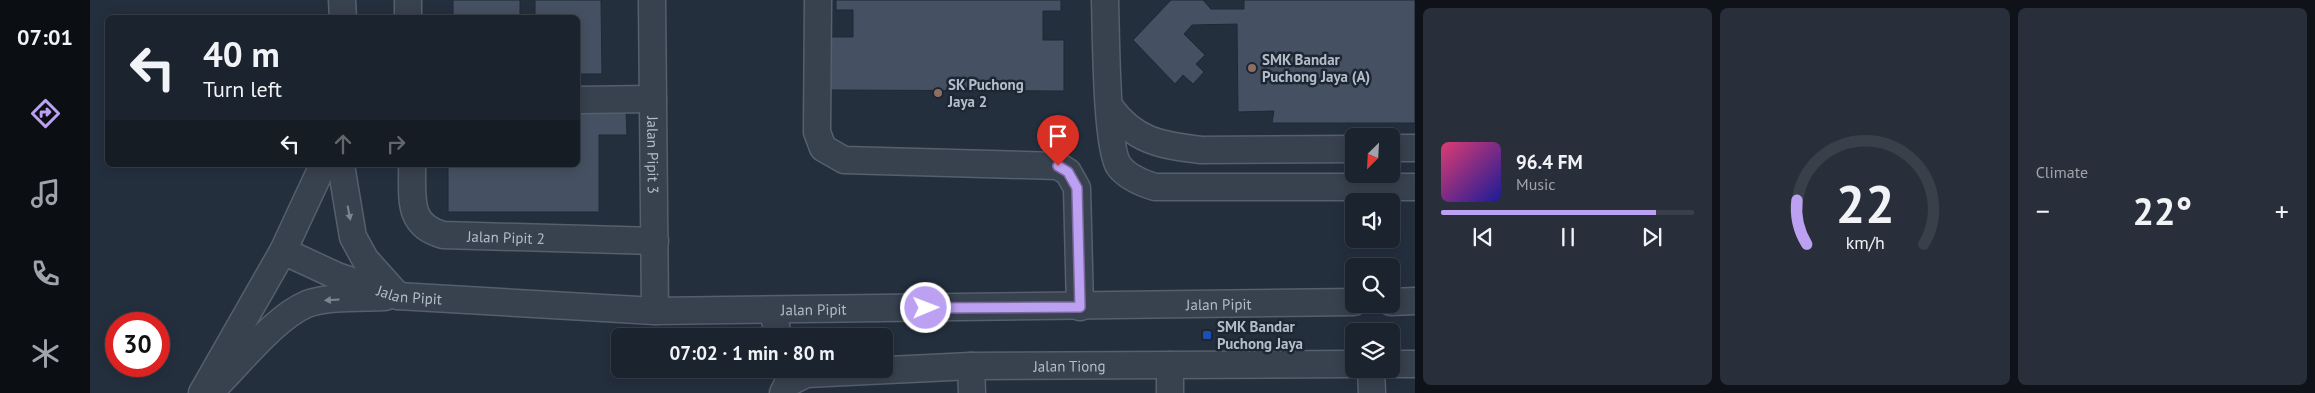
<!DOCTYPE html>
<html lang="en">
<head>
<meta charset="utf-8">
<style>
	:root { --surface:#1b232e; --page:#282f3a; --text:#f1f3f6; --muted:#a0a4aa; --line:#39404a; --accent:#bca0f2 }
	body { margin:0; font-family:"PT Sans",sans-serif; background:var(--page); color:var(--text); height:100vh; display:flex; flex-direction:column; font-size:19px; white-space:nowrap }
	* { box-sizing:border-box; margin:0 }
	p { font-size:16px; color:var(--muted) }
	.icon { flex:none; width:28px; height:28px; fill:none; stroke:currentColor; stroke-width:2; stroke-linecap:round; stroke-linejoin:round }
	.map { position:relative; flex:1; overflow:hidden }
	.drawer { display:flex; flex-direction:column; gap:8px; padding:8px; background:#0f1319; width:900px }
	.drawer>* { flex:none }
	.guide { position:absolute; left:15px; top:15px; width:475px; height:152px; border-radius:8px; box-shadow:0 2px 12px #0003,0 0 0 1px var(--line); background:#1b232e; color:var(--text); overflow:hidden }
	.needle { width:32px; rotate:204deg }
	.fabs { position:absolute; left:1255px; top:128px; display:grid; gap:10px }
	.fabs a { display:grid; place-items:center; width:55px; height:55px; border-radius:8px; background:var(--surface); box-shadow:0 2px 12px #0003,0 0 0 1px var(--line); font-size:25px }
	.speed { position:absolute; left:15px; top:312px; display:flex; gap:10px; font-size:25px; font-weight:700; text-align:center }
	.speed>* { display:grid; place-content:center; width:65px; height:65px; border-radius:50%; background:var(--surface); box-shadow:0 2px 12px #0003,0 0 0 1px var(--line); line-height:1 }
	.speed .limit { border:8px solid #d22; background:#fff; color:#111 }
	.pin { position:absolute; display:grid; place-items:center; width:42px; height:42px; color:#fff; margin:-51px -21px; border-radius:50% 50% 50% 0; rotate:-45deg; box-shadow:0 0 5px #0007 }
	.pin .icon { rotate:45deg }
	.me { position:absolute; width:55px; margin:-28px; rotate:89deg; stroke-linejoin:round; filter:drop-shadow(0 0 4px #0008) }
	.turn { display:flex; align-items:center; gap:18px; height:105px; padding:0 15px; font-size:22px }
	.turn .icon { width:65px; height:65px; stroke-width:2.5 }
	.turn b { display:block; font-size:35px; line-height:42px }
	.lanes { display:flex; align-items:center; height:48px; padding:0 15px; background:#0003; justify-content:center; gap:25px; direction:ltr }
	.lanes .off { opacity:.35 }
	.big { font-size:38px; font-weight:600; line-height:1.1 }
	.drawer .tile { flex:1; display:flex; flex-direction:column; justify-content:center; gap:8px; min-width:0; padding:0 18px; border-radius:8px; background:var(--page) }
	.drawer .dial { align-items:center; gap:0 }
	.dial svg { height:130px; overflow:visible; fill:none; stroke:var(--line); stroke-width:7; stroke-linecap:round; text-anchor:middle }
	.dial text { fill:var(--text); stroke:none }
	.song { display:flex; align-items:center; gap:15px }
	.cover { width:60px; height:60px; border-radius:8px; background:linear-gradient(135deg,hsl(340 70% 55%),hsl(240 70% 35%)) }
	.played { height:5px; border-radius:2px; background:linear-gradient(90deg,var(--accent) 85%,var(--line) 85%) }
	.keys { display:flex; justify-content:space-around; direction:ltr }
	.heat { display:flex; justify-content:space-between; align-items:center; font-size:28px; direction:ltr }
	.drawer .tiles { flex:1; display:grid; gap:8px; grid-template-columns:repeat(3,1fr) }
	.trip { position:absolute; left:521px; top:328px; width:282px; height:50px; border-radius:8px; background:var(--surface); box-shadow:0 2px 12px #0003,0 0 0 1px var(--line); font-weight:600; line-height:50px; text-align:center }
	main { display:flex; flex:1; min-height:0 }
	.menu { display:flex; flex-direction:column; width:90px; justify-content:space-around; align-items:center; background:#0b0e12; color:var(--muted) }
	.menu .icon { width:35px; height:35px }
	.menu .on { color:var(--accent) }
	.menu b { font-size:22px; color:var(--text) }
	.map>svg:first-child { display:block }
</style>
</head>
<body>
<main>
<nav class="menu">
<b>07:01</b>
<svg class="icon on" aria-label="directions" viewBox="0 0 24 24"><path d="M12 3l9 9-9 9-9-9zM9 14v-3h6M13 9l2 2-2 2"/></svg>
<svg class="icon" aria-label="music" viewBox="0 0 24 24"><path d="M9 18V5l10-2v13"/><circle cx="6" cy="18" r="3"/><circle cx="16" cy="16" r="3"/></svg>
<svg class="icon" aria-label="phone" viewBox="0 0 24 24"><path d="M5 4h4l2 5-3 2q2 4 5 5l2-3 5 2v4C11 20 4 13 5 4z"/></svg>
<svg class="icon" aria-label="climate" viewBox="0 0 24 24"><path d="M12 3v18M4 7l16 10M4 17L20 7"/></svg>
</nav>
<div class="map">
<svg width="1325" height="393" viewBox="0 0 1325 393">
	<rect width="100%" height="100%" fill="#242f3e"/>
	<!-- building -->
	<path fill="#455162" stroke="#1f2835" d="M 363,0 L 430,0 L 430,18 L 363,18 Z
		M 445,0 L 511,0 L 512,74 L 488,74 L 488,18 L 445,18 Z
		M 746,0 L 971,0 L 971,11 L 953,11 L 953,40 L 974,40 L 974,91 L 738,90 L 738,37 L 763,37 L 763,10 L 746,10 Z
		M 1081,0 L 1113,0 L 1121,9 L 1154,9 L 1154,0 L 1325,0 L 1325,123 L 1182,123 L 1184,111 L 1148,112 L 1147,24 L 1102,25 L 1094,34 L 1115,55 L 1106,64 L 1114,72 L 1103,84 L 1093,75 L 1085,84 L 1043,40 Z
		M 488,110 L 536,110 L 537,135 L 509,135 L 509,212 L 358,212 L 358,165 L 488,165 Z"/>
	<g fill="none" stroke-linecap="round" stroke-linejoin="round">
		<!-- minor casing -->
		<g stroke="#565f6c" stroke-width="29">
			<g id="minor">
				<path d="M 252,0 L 253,18"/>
				<path d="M 318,0 L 318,18"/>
				<path id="s1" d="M 562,0 L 565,311"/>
				<path d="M 728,0 L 727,132 L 733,148 L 754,160 L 968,166 L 978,172 L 987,188 L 990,307"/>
				<path d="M 1015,0 C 1016,28 1016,149 1029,166 C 1037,177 1052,183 1065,187 L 1325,187"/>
				<path d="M 488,100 L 563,99"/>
				<path d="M 1019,106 C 1044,141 1070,145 1111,150 L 1264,149"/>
				<path d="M 1301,148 L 1325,148"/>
				<path d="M 251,165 L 263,237 L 275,259 L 308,296"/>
				<path id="s2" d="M 322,165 C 323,197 316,225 353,235 L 565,241"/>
				<path id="s3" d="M 193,251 L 247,276 L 308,296 L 565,311 L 1264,302"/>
				<path d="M 1301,302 L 1325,301"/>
				<path d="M 683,310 L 688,336"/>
				<path d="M 1301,364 L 1325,364"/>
				<path d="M 1080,365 L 1080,393"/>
				<path d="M 881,366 L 882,393"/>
				<path d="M 1281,369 L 1282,393"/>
				<path d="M 128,384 C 152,360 186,317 217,304 C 238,296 273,298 295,297"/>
				<path d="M 112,393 L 193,251 L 233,165"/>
				<path id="s4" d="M 693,393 L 698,383 L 716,374 L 881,366 L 1264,364"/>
			</g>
		</g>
		<!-- minor -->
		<use href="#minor" stroke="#38414e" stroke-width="26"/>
	</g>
	<!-- one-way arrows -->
	<defs><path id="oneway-solid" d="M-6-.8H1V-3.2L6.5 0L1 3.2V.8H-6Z" transform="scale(1.25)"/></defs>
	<g fill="#7c8592">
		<use href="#oneway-solid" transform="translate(259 213) rotate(79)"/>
		<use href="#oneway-solid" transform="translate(242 300) rotate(177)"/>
	</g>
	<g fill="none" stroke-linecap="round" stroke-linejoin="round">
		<!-- route casing -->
		<g stroke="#7a689d" stroke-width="12">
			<path id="route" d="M 836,308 L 990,307 L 987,188 L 978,172 L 968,166"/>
		</g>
		<!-- route -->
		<use href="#route" stroke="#bca0f2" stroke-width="9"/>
	</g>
	<!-- markers -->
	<g fill="#8d6e63" stroke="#1d2633" stroke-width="2">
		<circle cx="1162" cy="68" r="5"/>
		<circle cx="848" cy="93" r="5"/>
	</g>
	<rect fill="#1a4fb4" stroke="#1d2633" stroke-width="2" x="1112" y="330" width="10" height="10" rx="2.5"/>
	<g text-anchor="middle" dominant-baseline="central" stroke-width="5" stroke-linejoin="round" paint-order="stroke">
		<!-- poi labels -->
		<g font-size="15" font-weight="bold" fill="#b4bcc9" stroke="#1d2633" text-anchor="start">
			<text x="1172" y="59">SMK Bandar<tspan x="1172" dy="17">Puchong Jaya (A)</tspan></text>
			<text x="858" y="84">SK Puchong<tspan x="858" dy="17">Jaya 2</tspan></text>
			<text x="1127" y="326">SMK Bandar<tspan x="1127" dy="17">Puchong Jaya</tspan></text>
		</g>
		<!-- street labels -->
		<g font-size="15" fill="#b4bcc9" stroke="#1d2633">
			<text stroke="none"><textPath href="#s1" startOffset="155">Jalan Pipit 3</textPath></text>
			<text stroke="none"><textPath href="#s2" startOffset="148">Jalan Pipit 2</textPath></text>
			<text stroke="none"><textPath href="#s3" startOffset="135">Jalan Pipit</textPath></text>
			<text stroke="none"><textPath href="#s3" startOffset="945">Jalan Pipit</textPath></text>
			<text stroke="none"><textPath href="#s3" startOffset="540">Jalan Pipit</textPath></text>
			<text stroke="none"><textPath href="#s4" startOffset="295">Jalan Tiong</textPath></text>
		</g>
	</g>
</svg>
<div class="fabs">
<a><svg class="needle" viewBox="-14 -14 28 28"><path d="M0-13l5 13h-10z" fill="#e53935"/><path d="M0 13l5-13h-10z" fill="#a0a4aa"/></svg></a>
<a><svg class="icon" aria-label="sound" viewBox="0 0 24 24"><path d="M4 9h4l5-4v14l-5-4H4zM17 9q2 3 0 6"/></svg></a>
<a><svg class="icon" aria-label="search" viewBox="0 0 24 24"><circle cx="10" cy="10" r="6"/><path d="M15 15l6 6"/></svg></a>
<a><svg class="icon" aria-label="layers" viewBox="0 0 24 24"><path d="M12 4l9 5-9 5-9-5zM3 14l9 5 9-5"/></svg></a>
</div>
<div class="speed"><div class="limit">30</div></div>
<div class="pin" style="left:968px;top:166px;background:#d93025"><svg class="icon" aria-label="arrive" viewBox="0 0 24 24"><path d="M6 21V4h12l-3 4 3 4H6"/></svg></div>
<svg class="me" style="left:836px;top:308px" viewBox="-20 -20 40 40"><circle r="17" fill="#bca0f2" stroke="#fff" stroke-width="3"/><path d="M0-11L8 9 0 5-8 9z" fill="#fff"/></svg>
<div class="trip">07:02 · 1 min · 80 m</div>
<div class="guide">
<div class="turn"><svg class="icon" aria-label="left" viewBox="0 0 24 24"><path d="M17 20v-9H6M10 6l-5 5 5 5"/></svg><div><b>40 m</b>Turn left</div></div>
<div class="lanes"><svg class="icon" aria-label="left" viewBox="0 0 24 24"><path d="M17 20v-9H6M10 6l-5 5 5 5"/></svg><svg class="icon off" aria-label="ahead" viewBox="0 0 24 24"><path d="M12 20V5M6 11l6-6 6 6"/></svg><svg class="icon off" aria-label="right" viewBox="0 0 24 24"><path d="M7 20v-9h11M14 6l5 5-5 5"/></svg></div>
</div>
</div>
<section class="drawer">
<div class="tiles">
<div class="tile">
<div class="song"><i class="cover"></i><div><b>96.4 FM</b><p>Music</p></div></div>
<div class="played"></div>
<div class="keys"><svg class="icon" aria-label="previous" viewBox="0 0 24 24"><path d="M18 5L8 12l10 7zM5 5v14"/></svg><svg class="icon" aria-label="pause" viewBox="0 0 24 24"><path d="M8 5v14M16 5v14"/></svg><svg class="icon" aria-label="next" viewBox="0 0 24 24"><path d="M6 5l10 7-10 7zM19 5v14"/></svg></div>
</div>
<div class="tile dial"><svg viewBox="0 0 100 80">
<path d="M14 69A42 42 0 1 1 86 69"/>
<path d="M14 69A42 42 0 0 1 8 42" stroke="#bca0f2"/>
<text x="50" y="56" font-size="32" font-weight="700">22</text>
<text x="50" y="72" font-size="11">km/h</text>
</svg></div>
<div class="tile"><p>Climate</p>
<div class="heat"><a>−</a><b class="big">22°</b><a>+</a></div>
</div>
</div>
</section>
</main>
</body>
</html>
